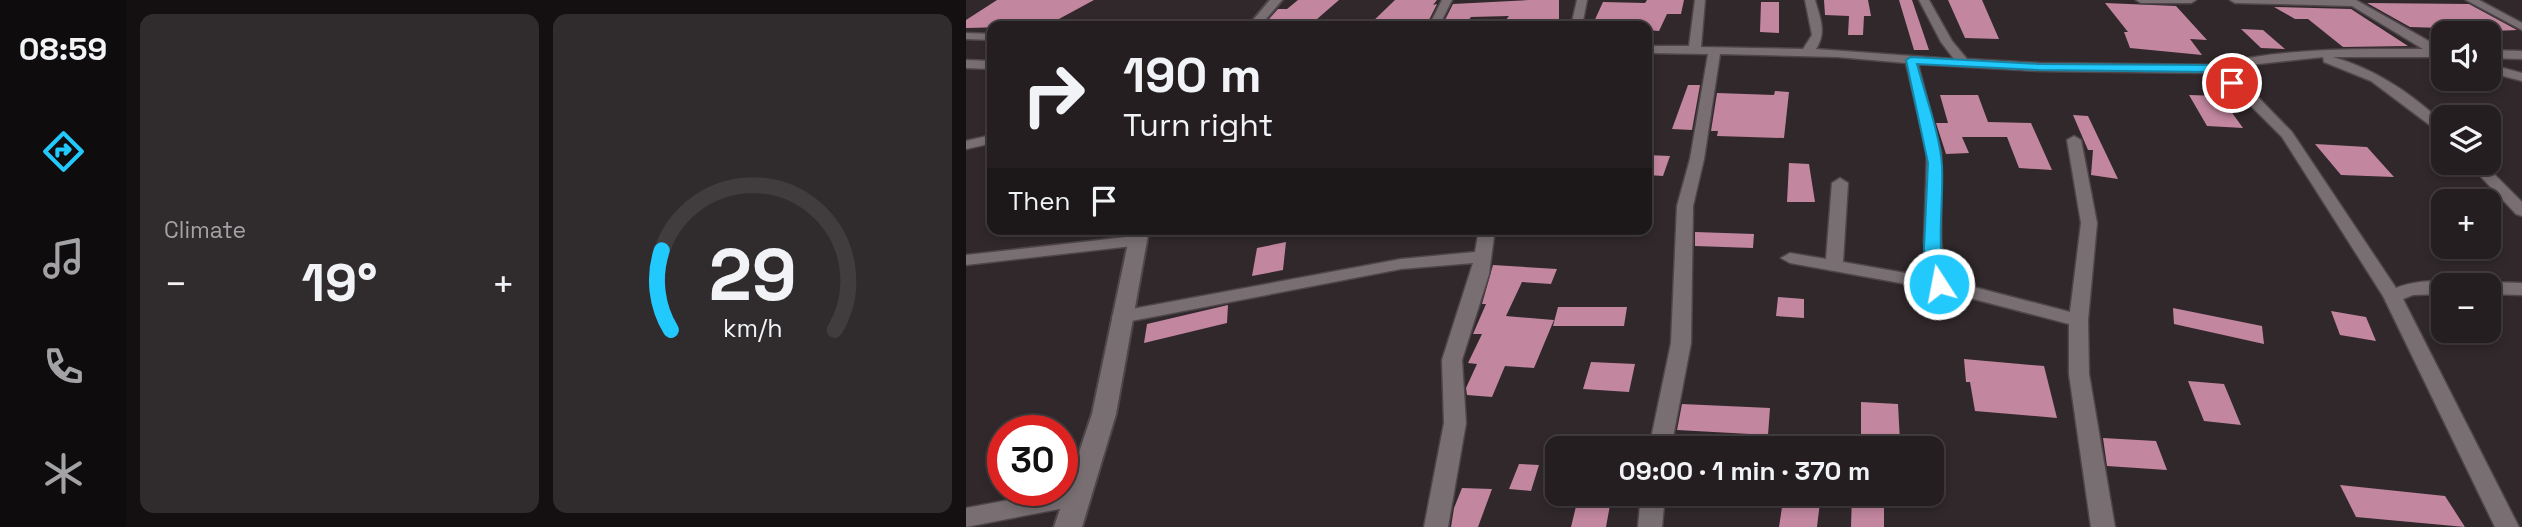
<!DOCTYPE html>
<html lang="en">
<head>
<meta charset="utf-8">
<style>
	:root { --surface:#241e20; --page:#302b2d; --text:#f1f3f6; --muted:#a3a2a5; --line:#413c3e; --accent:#22c9fd }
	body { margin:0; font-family:"Space Grotesk",sans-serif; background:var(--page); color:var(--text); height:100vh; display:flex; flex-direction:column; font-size:26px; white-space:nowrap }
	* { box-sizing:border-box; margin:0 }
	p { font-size:23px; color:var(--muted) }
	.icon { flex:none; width:38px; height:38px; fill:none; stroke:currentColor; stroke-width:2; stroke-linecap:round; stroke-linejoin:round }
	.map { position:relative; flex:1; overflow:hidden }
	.drawer { display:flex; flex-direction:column; gap:14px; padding:14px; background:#141012; width:840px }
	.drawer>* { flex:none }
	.guide { position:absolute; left:21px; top:21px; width:665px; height:214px; border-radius:14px; box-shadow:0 4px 10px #0003,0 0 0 2px var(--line); background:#241e20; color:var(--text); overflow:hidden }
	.buttons { position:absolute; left:1465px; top:21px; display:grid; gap:14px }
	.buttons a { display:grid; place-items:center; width:70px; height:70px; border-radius:14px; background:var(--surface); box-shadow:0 4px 10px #0003,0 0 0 2px var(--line); font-size:35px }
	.speed { position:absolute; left:21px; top:415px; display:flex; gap:14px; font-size:35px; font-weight:700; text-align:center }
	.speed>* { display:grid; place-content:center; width:91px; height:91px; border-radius:50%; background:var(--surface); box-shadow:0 4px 10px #0003,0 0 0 2px var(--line); line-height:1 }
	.speed .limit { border:10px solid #d22; background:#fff; color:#111 }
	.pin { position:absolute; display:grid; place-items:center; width:60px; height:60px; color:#fff; margin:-30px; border:4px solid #fff; border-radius:50%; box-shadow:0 2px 7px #0007 }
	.me { position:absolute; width:77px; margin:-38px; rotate:349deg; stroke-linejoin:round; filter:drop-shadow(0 0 5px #0008) }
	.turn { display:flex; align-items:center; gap:24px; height:147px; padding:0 21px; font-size:32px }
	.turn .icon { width:91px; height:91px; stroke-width:2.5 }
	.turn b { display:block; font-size:49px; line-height:60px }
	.then { display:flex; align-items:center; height:66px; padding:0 21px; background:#0003; gap:14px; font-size:26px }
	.big { font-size:52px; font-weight:700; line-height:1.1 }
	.drawer .widget { flex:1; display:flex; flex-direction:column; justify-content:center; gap:10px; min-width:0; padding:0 24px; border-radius:14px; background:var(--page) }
	.drawer .dial { align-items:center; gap:0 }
	.dial svg { height:182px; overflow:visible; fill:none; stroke:var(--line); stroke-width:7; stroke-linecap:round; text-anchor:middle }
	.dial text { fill:var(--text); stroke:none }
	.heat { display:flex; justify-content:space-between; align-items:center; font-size:38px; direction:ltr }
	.drawer .tiles { flex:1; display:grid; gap:14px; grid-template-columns:repeat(2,1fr) }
	.trip { position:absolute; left:579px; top:436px; width:399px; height:70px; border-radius:14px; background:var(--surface); box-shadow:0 4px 10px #0003,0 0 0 2px var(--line); font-weight:700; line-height:70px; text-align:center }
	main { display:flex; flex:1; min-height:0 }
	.menu { display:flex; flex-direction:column; width:126px; justify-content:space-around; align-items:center; background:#0e0c0d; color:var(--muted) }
	.menu .icon { width:49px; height:49px }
	.menu .selected { color:var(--accent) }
	.menu b { font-size:32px; color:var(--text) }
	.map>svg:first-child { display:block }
</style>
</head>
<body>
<main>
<nav class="menu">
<b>08:59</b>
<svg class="icon selected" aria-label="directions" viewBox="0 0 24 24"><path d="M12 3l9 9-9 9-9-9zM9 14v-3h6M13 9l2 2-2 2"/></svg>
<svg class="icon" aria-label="music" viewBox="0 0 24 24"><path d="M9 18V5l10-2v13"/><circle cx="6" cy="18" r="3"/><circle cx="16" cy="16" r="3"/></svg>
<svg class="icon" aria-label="phone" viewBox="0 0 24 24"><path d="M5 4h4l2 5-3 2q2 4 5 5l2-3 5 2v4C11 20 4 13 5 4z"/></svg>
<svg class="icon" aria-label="climate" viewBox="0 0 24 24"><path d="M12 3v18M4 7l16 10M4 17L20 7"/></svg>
</nav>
<section class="drawer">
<div class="tiles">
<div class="widget"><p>Climate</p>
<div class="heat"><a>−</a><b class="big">19°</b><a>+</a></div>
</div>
<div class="widget dial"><svg viewBox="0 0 100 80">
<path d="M14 69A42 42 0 1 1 86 69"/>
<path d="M14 69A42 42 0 0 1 10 34" stroke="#22c9fd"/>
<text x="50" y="56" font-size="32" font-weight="700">29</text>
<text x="50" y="72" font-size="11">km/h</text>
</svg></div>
</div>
</section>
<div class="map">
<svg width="1556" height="527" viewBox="0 0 1556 527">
	<rect width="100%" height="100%" fill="#30282b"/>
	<!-- building -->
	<path fill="#c2869e" d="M 31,0 L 128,0 L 80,26 L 0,28 L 0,20 Z
		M 332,0 L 373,0 L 343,26 L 297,26 L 312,9 L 321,9 Z
		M 429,0 L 471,0 L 467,5 L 471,4 L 460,26 L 403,25 Z
		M 563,0 L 593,0 L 593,26 L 535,26 L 543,16 L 505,17 L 498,26 L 476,26 L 487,4 Z
		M 681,0 L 718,0 L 715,14 L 701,14 L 693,31 L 681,30 L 681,26 L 626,26 L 637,2 L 679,3 Z
		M 858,0 L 902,0 L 905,16 L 898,16 L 897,35 L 882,35 L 883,16 L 859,15 Z
		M 933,0 L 946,0 L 963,50 L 948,50 Z
		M 982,0 L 1016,0 L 1033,39 L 999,38 Z
		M 795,2 L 813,2 L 813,33 L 794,32 Z
		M 1139,3 L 1210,6 L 1241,40 L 1224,39 L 1236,55 L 1164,48 L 1158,32 L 1162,32 Z
		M 1401,3 L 1503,4 L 1551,30 L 1484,33 L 1476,28 L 1444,27 Z
		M 1308,7 L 1385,9 L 1442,46 L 1377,47 L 1342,19 L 1329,19 Z
		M 1275,29 L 1297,30 L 1319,49 L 1295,48 Z
		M 722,85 L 734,85 L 726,130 L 706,129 Z
		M 809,91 L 823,92 L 818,138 L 751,136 L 752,131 L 745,131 L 751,93 L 808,95 Z
		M 974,95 L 1012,95 L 1022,122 L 1065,123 L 1086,170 L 1053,168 L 1041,137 L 996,137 L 1003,153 L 980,154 L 970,123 L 982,123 Z
		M 1223,95 L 1254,96 L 1277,128 L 1241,126 Z
		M 1107,115 L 1122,116 L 1152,179 L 1125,175 L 1127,150 L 1122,150 Z
		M 1349,144 L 1401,147 L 1428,177 L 1375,175 Z
		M 681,155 L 704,156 L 697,176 L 681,175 Z
		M 823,163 L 843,164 L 849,202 L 821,202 Z
		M 729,232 L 788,234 L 787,248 L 729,246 Z
		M 320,242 L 317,270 L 286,276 L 291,248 Z
		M 527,265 L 591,269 L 585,284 L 556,282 L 540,316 L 588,320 L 568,368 L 539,366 L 526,397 L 501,395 L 500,388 L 511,364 L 502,363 L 516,334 L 507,334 L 520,304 L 516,304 Z
		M 812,297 L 838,299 L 838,318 L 810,316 Z
		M 262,305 L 261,323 L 178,343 L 181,324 Z
		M 592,307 L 661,307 L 658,326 L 587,326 Z
		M 1207,308 L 1296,326 L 1298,344 L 1208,324 Z
		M 1365,311 L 1400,317 L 1410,341 L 1374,335 Z
		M 998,359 L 1078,366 L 1091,418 L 1009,411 L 1004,382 L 1000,382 Z
		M 625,362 L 669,364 L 663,392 L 617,389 Z
		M 1222,381 L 1258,384 L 1275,425 L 1238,421 Z
		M 895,402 L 932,404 L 934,442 L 895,439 Z
		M 716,404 L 804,408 L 802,435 L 711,430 Z
		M 1137,438 L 1190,441 L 1201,470 L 1141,466 Z
		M 553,464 L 573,465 L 565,491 L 543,489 Z
		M 1374,485 L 1479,496 L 1499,527 L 1390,517 Z
		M 496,488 L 526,489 L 512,527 L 485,527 L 488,508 Z
		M 613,494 L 646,494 L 640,527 L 605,527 Z
		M 818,494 L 855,494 L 851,527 L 813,527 Z
		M 886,494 L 918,494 L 918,527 L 885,527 Z"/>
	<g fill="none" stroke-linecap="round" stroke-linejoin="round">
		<!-- service casing -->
		<g stroke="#4e4649" stroke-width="11">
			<path id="service" d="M 0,145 L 26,139"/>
		</g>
		<!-- minor casing -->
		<g stroke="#4e4649" stroke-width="3">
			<path id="minor" d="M 476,0 L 486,0 L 473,26 L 463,26 Z
				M 611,0 L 621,0 L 616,26 L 605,26 Z
				M 729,0 L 739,0 L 735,47 L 837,49 L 846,35 L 839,0 L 849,0 C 854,18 861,32 850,49 L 988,59 L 975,42 L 953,0 L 963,0 L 986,41 L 1001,59 L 1073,63 L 1248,65 C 1316,48 1387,49 1457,49 L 1386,6 L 1269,3 L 1264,0 L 1390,0 L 1477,49 L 1477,57 L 1367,57 C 1409,69 1445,93 1477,123 L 1477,135 L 1405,81 L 1358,62 L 1357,57 L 1275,66 L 1257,70 L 1290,95 L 1326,132 L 1430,288 C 1445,282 1469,278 1484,285 L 1477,285 L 1477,294 L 1447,295 L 1437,299 L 1553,527 L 1529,527 L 1417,296 L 1316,137 L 1280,101 L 1245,73 L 1073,71 L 952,64 L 975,153 L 975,241 L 981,280 L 1104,312 L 1115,223 L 1101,140 L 1108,136 L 1115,140 L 1131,223 L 1122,320 L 1123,374 L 1149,527 L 1125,527 L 1103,374 L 1103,324 L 973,290 L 824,263 L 815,258 L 824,253 L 860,259 L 866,183 L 874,178 L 882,183 L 877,262 L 962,277 L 958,241 L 961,153 L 940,63 L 871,57 L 754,54 L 738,159 L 727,206 L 725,343 L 705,448 L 683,448 L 705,343 L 711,206 L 724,159 L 742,54 L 681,53 L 681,46 L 723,46 Z
				M 1170,0 L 1230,0 L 1225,3 L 1175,3 Z
				M 1500,0 L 1513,0 L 1556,23 L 1556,30 Z
				M 0,33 L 26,34 L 26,40 L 0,39 Z
				M 1522,50 L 1556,51 L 1556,59 L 1522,58 Z
				M 0,60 L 26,61 L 26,69 L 0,68 Z
				M 1522,64 L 1556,73 L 1556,81 L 1522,72 Z
				M 1502,163 L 1517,163 L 1556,202 L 1556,216 L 1550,214 Z
				M 513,229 L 529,229 L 523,274 L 496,360 L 500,423 L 482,527 L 458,527 L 478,423 L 476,360 L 507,263 L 435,269 L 155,323 L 148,321 L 146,317 L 148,313 L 155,311 L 435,259 L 509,252 Z
				M 169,236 L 175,237 L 177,241 L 175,245 L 0,265 L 0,255 Z
				M 1522,282 L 1556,283 L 1556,295 L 1522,294 L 1522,285 L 1515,285 Z
				M 111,487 L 119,490 L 123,497 L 119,504 L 0,527 L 0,508 Z
				M 675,494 L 699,494 L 696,527 L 672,527 Z"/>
		</g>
		<!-- tertiary casing -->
		<g stroke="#4e4649" stroke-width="4">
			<path id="tertiary" d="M 304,0 L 316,0 L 294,26 L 282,26 Z
				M 165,229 L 183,229 L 150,414 L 116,527 L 88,527 L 126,414 Z"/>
		</g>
		<!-- service -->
		<use href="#service" stroke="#796f73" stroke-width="8"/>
		<!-- minor -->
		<use href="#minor" fill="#796f73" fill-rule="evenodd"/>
		<!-- tertiary -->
		<use href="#tertiary" fill="#796f73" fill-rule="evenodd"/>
	</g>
	<!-- route -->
	<path fill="#22c9fd" stroke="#1683a4" stroke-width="2" d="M 945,57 L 1073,64 L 1248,65 L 1272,83 L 1262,86 L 1245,72 L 1073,70 L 951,64 C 959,94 974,135 976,165 C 978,206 969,245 981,284 L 973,289 L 964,284 L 959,264 L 958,248 L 962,163 L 940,60 Z"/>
</svg>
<div class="buttons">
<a><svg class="icon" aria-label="sound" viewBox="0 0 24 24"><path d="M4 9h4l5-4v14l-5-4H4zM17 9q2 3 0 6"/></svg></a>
<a><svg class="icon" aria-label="layers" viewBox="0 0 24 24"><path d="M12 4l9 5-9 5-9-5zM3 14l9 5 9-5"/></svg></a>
<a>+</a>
<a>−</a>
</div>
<div class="speed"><div class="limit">30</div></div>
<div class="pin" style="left:1266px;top:83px;background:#d93025"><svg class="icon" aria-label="arrive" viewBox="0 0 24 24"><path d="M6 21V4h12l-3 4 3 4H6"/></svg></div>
<svg class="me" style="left:973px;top:284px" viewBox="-20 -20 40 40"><circle r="17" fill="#22c9fd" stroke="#fff" stroke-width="3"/><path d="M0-11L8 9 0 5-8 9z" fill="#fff"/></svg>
<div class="trip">09:00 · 1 min · 370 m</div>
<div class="guide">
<div class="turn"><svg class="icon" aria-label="right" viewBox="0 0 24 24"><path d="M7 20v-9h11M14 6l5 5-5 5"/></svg><div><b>190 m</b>Turn right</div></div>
<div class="then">Then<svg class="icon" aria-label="arrive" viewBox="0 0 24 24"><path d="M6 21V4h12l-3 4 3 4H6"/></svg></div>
</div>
</div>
</main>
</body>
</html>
